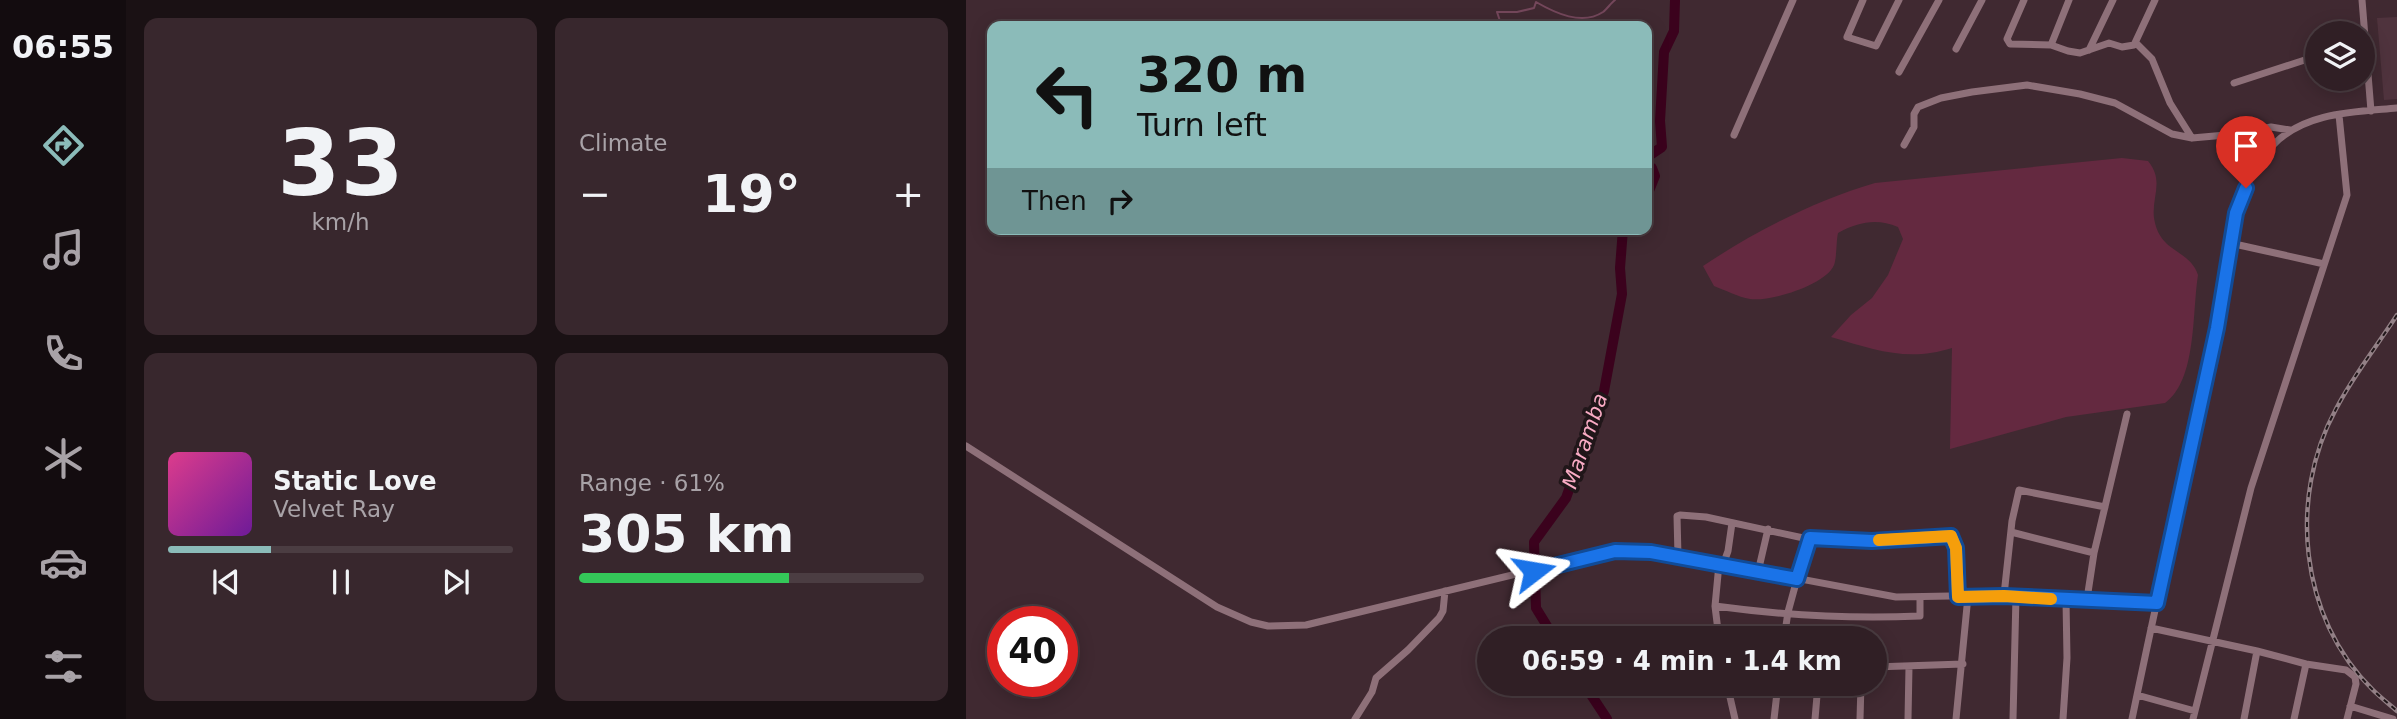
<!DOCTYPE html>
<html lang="en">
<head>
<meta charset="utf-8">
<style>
	:root { --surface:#301f25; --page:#38272d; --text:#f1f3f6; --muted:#a8a2a7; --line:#4b3d42; --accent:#8bbbb9 }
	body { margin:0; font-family:"DejaVu Sans",sans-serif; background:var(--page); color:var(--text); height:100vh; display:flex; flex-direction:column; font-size:26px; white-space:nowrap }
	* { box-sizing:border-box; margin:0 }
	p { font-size:23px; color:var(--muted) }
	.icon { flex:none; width:38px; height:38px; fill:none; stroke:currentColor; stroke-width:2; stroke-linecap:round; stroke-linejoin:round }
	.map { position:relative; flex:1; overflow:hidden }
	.side { display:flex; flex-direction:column; gap:18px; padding:18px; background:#1a1114; width:840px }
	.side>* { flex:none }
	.hud { position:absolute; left:21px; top:21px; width:665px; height:214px; border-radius:14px; box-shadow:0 4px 18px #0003,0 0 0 2px var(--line); background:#8bbbb9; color:#111; overflow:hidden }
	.tools { position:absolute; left:1339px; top:21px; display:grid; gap:14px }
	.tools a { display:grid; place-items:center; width:70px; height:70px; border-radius:50%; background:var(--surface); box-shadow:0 4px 18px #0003,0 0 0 2px var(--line); font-size:35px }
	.speed { position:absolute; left:21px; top:606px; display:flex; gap:14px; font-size:35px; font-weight:700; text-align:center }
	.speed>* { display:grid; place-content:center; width:91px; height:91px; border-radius:50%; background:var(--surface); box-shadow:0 4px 18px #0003,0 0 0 2px var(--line); line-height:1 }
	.speed .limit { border:10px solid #d22; background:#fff; color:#111 }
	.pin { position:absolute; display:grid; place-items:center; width:60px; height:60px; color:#fff; margin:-72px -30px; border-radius:50% 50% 50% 0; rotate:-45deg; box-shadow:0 0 7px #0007 }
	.pin .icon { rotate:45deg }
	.me { position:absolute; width:77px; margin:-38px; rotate:76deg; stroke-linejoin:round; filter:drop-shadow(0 0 5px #0008) }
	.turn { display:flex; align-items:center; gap:24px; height:147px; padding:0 35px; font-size:32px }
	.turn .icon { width:91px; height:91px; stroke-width:2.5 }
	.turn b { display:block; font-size:49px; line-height:60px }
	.then { display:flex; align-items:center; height:66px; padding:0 35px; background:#0003; gap:14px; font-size:26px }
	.big { font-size:52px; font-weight:700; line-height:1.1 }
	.side .widget { flex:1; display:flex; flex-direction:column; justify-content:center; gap:10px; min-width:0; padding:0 24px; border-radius:14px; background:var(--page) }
	.side .dial { align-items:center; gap:0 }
	.dial b { font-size:91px; line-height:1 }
	.song { display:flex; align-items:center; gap:21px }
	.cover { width:84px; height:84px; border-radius:10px; background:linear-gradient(135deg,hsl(330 70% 55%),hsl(280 70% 35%)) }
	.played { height:7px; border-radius:4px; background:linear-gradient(90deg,var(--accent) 30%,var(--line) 30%) }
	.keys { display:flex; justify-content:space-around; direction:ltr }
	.heat { display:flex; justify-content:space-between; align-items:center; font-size:38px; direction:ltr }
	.charge { height:10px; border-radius:5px; background:linear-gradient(90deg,#34c759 61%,var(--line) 0) }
	.side .tiles { flex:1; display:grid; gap:18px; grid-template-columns:repeat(2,1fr) }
	.trip { position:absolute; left:511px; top:626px; width:410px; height:70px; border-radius:35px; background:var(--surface); box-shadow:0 4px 18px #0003,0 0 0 2px var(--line); font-weight:700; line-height:70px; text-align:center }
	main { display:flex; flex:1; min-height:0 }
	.dock { display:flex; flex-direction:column; width:126px; justify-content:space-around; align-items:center; background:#130c0f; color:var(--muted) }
	.dock .icon { width:49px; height:49px }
	.dock .current { color:var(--accent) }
	.dock b { font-size:32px; color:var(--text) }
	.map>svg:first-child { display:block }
</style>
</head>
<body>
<main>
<nav class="dock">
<b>06:55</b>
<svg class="icon current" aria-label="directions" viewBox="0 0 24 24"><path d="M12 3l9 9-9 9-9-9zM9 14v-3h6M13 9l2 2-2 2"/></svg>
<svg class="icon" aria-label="music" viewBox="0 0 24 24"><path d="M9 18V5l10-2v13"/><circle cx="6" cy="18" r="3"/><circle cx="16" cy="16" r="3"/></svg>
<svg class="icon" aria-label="phone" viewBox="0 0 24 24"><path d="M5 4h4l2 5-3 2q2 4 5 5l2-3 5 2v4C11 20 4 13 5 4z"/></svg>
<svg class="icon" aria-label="climate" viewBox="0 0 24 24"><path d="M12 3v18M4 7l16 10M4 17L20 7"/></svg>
<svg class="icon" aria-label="car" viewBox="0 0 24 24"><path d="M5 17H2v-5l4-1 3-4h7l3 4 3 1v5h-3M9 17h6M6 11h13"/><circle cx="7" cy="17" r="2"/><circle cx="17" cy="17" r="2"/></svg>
<svg class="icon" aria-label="filters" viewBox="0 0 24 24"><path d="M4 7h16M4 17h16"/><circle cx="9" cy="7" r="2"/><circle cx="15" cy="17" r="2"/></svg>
</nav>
<section class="side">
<div class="tiles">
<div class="widget dial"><b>33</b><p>km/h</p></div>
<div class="widget"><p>Climate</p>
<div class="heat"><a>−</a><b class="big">19°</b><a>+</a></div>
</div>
<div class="widget">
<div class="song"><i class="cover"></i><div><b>Static Love</b><p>Velvet Ray</p></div></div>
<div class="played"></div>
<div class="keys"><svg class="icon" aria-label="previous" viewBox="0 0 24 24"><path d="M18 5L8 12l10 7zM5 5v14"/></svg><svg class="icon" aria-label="pause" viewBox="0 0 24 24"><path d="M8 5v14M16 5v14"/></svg><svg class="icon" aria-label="next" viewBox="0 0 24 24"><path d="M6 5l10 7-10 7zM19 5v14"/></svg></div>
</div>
<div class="widget"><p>Range · 61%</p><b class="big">305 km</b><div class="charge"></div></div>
</div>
</section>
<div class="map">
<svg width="1431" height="719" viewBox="0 0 1431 719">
	<rect width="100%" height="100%" fill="#402931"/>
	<!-- built -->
	<path fill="#4f333d" d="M 1431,17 L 1431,99 L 1418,100 L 1411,18 Z"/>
	<!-- green -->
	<path fill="#642940" d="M 1156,158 L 1182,161 C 1200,183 1183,199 1189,223 C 1196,253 1224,250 1232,275 C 1226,313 1231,380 1199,403 L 1100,417 L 984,449 L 986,348 C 942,362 909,350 865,337 L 885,315 L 906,298 L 922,275 L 937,239 L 932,227 C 911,218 892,222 872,233 C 870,242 871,257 868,265 C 860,285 804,302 784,299 C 772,297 759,290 748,286 L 737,266 C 788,232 850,200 909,183 Z"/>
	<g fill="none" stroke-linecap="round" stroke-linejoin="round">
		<!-- stream -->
		<path stroke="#74475b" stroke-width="2" d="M 500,26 L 501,24 L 509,26
			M 525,26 L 534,21 L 531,12 L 551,12 L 568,8 L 570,2 C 589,13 616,26 637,12 C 641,9 645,3 649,0"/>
		<!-- river -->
		<path stroke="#3b021d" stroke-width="10" d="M 681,157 L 696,147 L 694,121 L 698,52 L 708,31 L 709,0
			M 681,167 L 686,168 L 689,176 L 681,196
			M 589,639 L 570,608 L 568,542 L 600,498 L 638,391 L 656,294 L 654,268 L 657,229
			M 618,684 L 641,719"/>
		<!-- minor -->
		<path stroke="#8e7079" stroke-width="7" d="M 897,0 L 881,37 L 910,46 L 933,0
			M 1058,0 L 1041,39 L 1044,44 L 1085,45 L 1102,51 L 1114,53 L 1143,43 L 1156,47 L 1168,45 L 1189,0
			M 1396,0 L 1405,111
			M 1170,43 L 1186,59 L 1204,103 L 1226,138
			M 1085,45 L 1103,0
			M 990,49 L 1016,0
			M 1123,50 L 1147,0
			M 933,72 L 973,0
			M 1268,83 L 1351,56
			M 768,135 L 827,0
			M 938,145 L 948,127 L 948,114 L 952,107 L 975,98 L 1006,92 L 1061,85 L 1114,94 L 1149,103 L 1206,134 L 1226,138 L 1271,134 L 1305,127 L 1324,130
			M 1264,243 L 1358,264
			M 0,446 L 251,607 L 285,622 L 302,626 L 340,625 L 629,555 L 649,551 L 685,552 L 712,556 L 930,597 L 1038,595 L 1191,603
			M 1045,532 L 1128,553
			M 712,556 L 711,516 L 714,515 L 740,517 L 842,539
			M 753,564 L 749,606 L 753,639
			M 757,565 L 762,551 L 766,523
			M 792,572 L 802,529
			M 1038,595 L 1046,521 L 1053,490 L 1139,507
			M 1121,599 L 1128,553 L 1161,414
			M 749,606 C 815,615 887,619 954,616 L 954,597
			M 1185,628 L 1291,651 L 1340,664 L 1380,670 L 1389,677 L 1390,684 L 1381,719
			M 818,639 L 822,612 L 842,539 L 846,538 L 906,541 L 985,536 L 990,548 L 992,597
			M 908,667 L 997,664
			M 761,684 L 769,719
			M 763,691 L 811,690
			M 1171,695 L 1229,711
			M 1384,706 L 1427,719
			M 389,719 L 406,692 L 410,678 L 442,650 L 473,618 L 477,611 L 479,591
			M 808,719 L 812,684
			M 849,719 L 852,684
			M 894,719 L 895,684
			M 942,719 L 943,667
			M 990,719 L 1002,596
			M 1047,719 L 1050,596
			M 1097,719 L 1101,658 L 1100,600
			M 1166,719 C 1191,598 1218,477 1245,356 C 1261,287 1255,200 1307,145 C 1339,112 1388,112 1431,108
			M 1227,719 L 1285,488 L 1381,195 L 1373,115
			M 1278,719 L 1291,651
			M 1328,719 L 1340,664"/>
		<!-- rail casing -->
		<g stroke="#938086" stroke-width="4.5">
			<path id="rail" d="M 1431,315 C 1411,346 1387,376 1370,409 C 1322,497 1333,618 1407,690 C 1414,697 1423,704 1431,711"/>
		</g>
		<!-- rail -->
		<use href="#rail" stroke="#201619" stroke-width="2" stroke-dasharray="5" stroke-linecap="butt"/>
	</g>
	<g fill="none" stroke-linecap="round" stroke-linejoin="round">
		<!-- route casing -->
		<g stroke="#114b97" stroke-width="18">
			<path id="route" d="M 568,571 L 649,551 L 685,552 L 831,579 L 844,538 L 906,541 L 985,536 L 990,548 L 992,597 L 1038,596 L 1191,603 L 1251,328 L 1270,213 L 1280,188"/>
		</g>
		<!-- route -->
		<use href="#route" stroke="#1a73e8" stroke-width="12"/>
		<!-- slow -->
		<path stroke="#f59e0b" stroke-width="12" d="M 913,540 L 985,536 L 990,548 L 992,597 L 1038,596 L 1085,599"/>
	</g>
	<g text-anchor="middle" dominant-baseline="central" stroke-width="7" stroke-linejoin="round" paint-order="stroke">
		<!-- water labels -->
		<g font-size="21" font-style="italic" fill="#f9abc4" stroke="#201619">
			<text transform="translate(619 441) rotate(-71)">Maramba</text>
		</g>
	</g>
</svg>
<div class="tools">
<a><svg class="icon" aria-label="layers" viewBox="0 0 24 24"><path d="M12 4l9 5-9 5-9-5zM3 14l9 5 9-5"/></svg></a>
</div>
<div class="speed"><div class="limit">40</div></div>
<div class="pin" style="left:1280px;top:188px;background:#d93025"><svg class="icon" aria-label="arrive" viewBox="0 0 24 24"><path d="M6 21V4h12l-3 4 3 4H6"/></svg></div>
<svg class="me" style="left:568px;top:571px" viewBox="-20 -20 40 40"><path d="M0-17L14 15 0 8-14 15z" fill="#1a73e8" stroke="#fff" stroke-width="4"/></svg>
<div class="trip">06:59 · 4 min · 1.4 km</div>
<div class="hud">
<div class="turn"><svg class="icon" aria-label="left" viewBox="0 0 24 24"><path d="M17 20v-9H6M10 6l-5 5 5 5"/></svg><div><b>320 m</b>Turn left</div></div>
<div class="then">Then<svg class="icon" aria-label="right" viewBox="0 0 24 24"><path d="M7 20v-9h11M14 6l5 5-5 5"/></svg></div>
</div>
</div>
</main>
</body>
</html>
